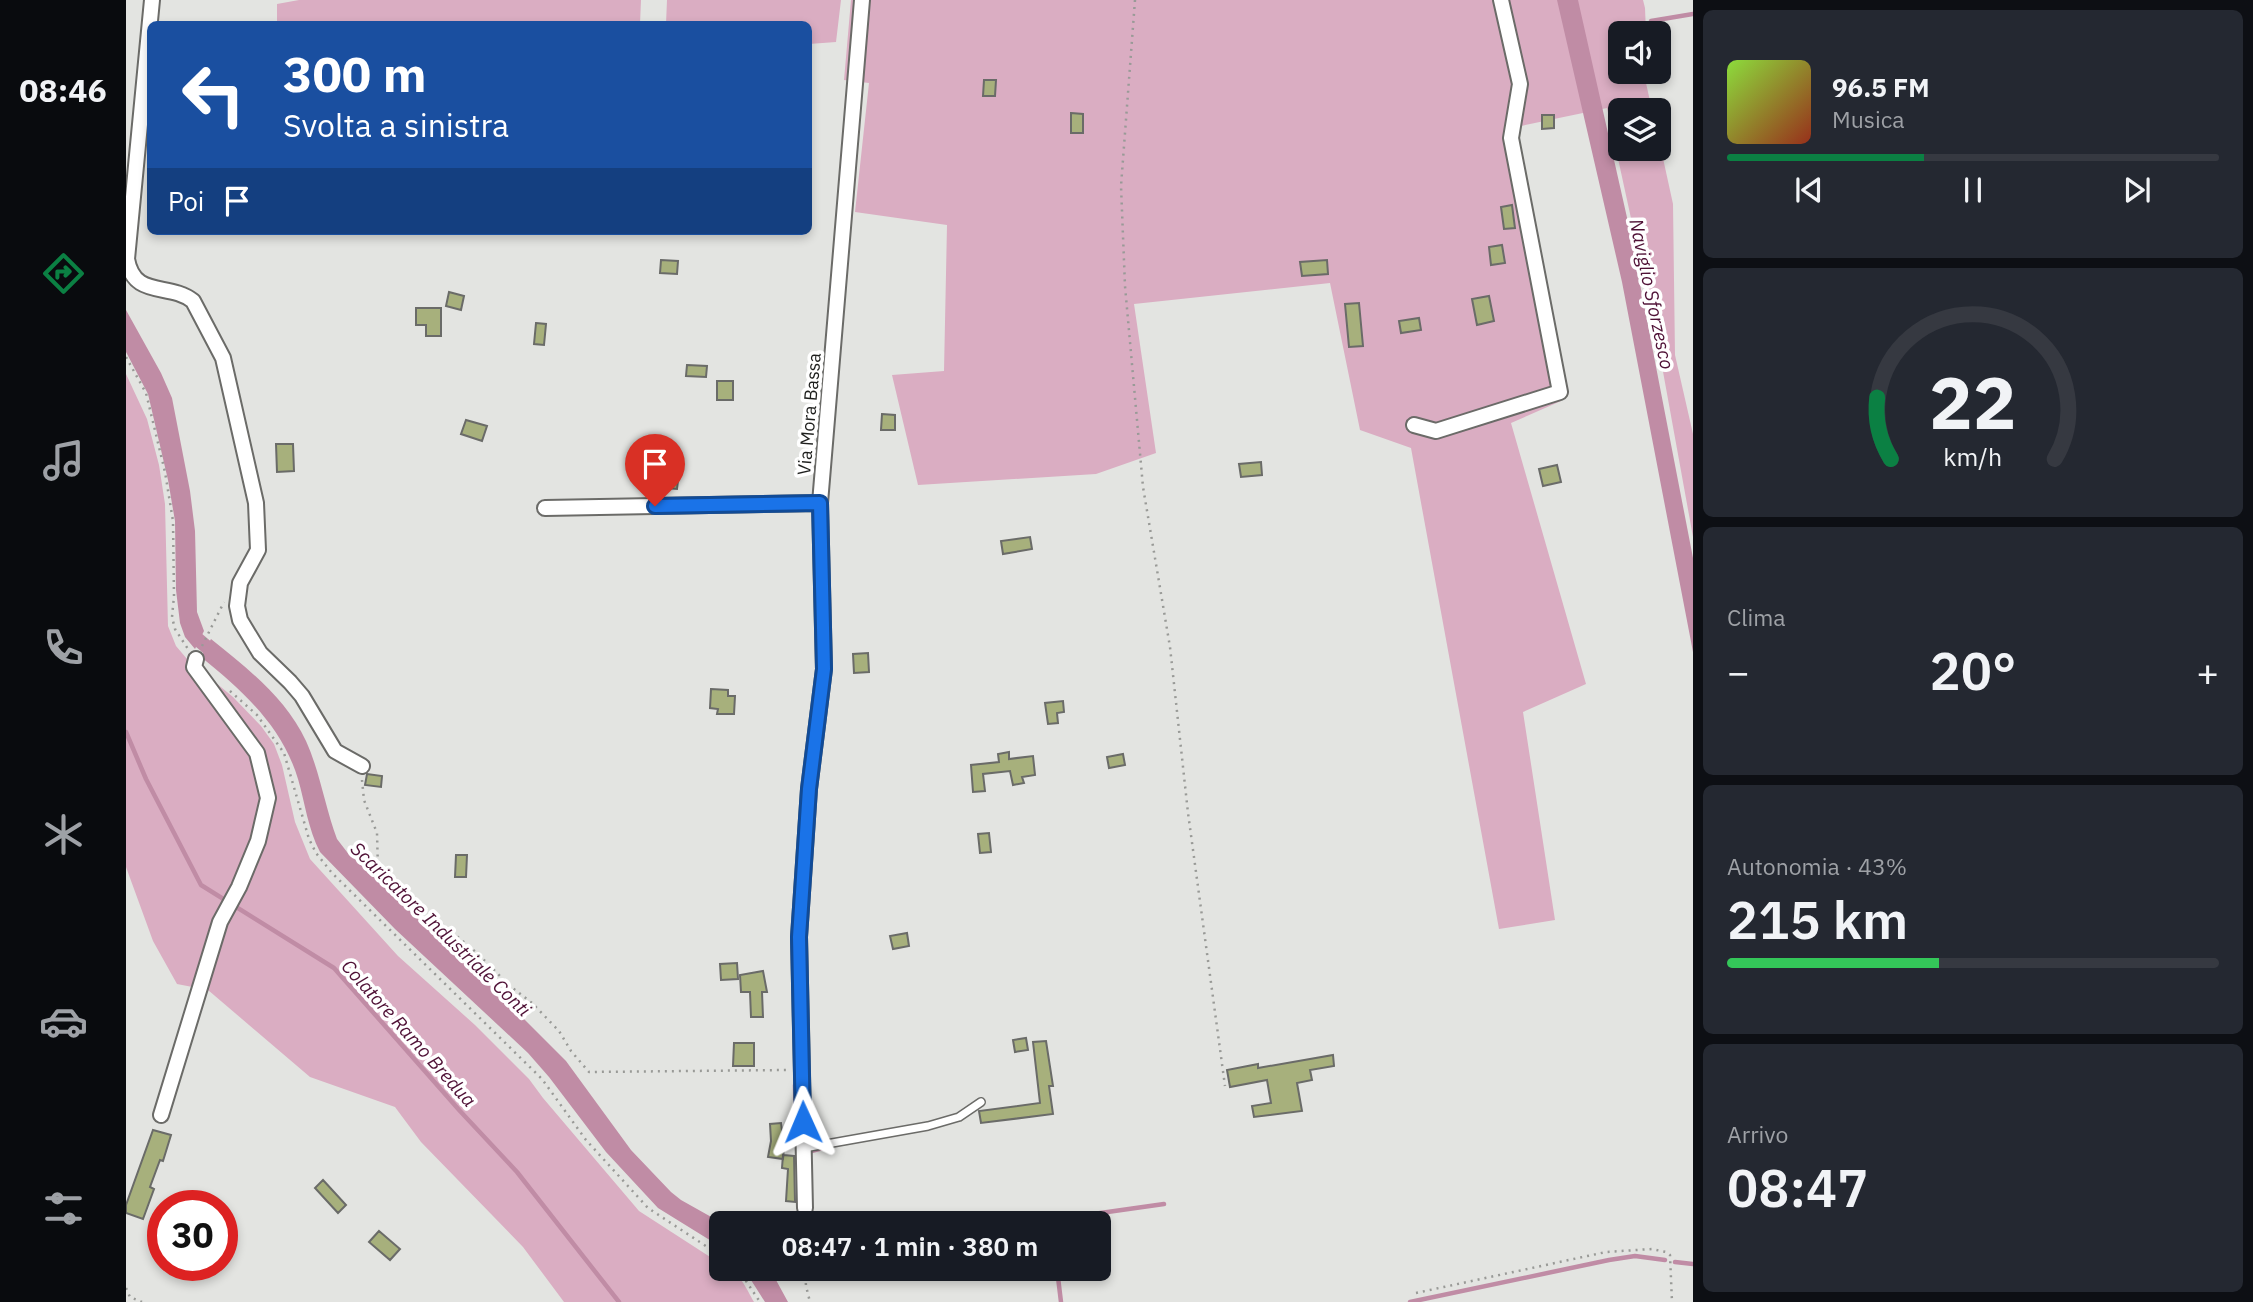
<!DOCTYPE html>
<html lang="it">
<head>
<meta charset="utf-8">
<style>
	:root { --surface:#171b24; --page:#242831; --text:#f1f3f6; --muted:#9ea1a6; --line:#363941; --accent:#0b8043 }
	body { margin:0; font-family:"IBM Plex Sans",sans-serif; background:var(--page); color:var(--text); height:100vh; display:flex; flex-direction:column; font-size:26px; white-space:nowrap }
	* { box-sizing:border-box; margin:0 }
	p { font-size:23px; color:var(--muted) }
	.icon { flex:none; width:38px; height:38px; fill:none; stroke:currentColor; stroke-width:2; stroke-linecap:round; stroke-linejoin:round }
	.map { position:relative; flex:1; overflow:hidden }
	.details { display:flex; flex-direction:column; gap:10px; padding:10px; background:#0d0f14; width:560px }
	.details>* { flex:none }
	.guide { position:absolute; left:21px; top:21px; width:665px; height:214px; border-radius:10px; box-shadow:0 4px 10px #0003; background:#1a4fa0; color:#fff; overflow:hidden }
	.buttons { position:absolute; left:1482px; top:21px; display:grid; gap:14px }
	.buttons a { display:grid; place-items:center; width:63px; height:63px; border-radius:10px; background:var(--surface); box-shadow:0 4px 10px #0003; font-size:35px }
	.speed { position:absolute; left:21px; top:1190px; display:flex; gap:14px; font-size:35px; font-weight:700; text-align:center }
	.speed>* { display:grid; place-content:center; width:91px; height:91px; border-radius:50%; background:var(--surface); box-shadow:0 4px 10px #0003; line-height:1 }
	.speed .limit { border:10px solid #d22; background:#fff; color:#111 }
	.pin { position:absolute; display:grid; place-items:center; width:60px; height:60px; color:#fff; margin:-72px -30px; border-radius:50% 50% 50% 0; rotate:-45deg; box-shadow:0 0 7px #0007 }
	.pin .icon { rotate:45deg }
	.me { position:absolute; width:77px; margin:-38px; rotate:359deg; stroke-linejoin:round; filter:drop-shadow(0 0 5px #0008) }
	.turn { display:flex; align-items:center; gap:24px; height:147px; padding:0 21px; font-size:32px }
	.turn .icon { width:91px; height:91px; stroke-width:2.5 }
	.turn b { display:block; font-size:49px; line-height:60px }
	.then { display:flex; align-items:center; height:66px; padding:0 21px; background:#0003; gap:14px; font-size:26px }
	.big { font-size:52px; font-weight:600; line-height:1.1 }
	.details .widget { flex:1; display:flex; flex-direction:column; justify-content:center; gap:10px; min-width:0; padding:0 24px; border-radius:10px; background:var(--page) }
	.details .dial { align-items:center; gap:0 }
	.dial svg { height:182px; overflow:visible; fill:none; stroke:var(--line); stroke-width:7; stroke-linecap:round; text-anchor:middle }
	.dial text { fill:var(--text); stroke:none }
	.song { display:flex; align-items:center; gap:21px }
	.cover { width:84px; height:84px; border-radius:10px; background:linear-gradient(135deg,hsl(90 70% 55%),hsl(10 70% 35%)) }
	.played { height:7px; border-radius:4px; background:linear-gradient(90deg,var(--accent) 40%,var(--line) 40%) }
	.keys { display:flex; justify-content:space-around; direction:ltr }
	.heat { display:flex; justify-content:space-between; align-items:center; font-size:38px; direction:ltr }
	.charge { height:10px; border-radius:5px; background:linear-gradient(90deg,#34c759 43%,var(--line) 0) }
	.trip { position:absolute; left:583px; top:1211px; width:402px; height:70px; border-radius:10px; background:var(--surface); box-shadow:0 4px 10px #0003; font-weight:600; line-height:70px; text-align:center }
	main { display:flex; flex:1; min-height:0 }
	.dock { display:flex; flex-direction:column; width:126px; justify-content:space-around; align-items:center; background:#090b0e; color:var(--muted) }
	.dock .icon { width:49px; height:49px }
	.dock .current { color:var(--accent) }
	.dock b { font-size:32px; color:var(--text) }
	.map>svg:first-child { display:block }
</style>
</head>
<body>
<main>
<nav class="dock">
<b>08:46</b>
<svg class="icon current" aria-label="directions" viewBox="0 0 24 24"><path d="M12 3l9 9-9 9-9-9zM9 14v-3h6M13 9l2 2-2 2"/></svg>
<svg class="icon" aria-label="music" viewBox="0 0 24 24"><path d="M9 18V5l10-2v13"/><circle cx="6" cy="18" r="3"/><circle cx="16" cy="16" r="3"/></svg>
<svg class="icon" aria-label="phone" viewBox="0 0 24 24"><path d="M5 4h4l2 5-3 2q2 4 5 5l2-3 5 2v4C11 20 4 13 5 4z"/></svg>
<svg class="icon" aria-label="climate" viewBox="0 0 24 24"><path d="M12 3v18M4 7l16 10M4 17L20 7"/></svg>
<svg class="icon" aria-label="car" viewBox="0 0 24 24"><path d="M5 17H2v-5l4-1 3-4h7l3 4 3 1v5h-3M9 17h6M6 11h13"/><circle cx="7" cy="17" r="2"/><circle cx="17" cy="17" r="2"/></svg>
<svg class="icon" aria-label="filters" viewBox="0 0 24 24"><path d="M4 7h16M4 17h16"/><circle cx="9" cy="7" r="2"/><circle cx="15" cy="17" r="2"/></svg>
</nav>
<div class="map">
<svg width="1567" height="1302" viewBox="0 0 1567 1302">
	<rect width="100%" height="100%" fill="#e3e4e1"/>
	<!-- green -->
	<path fill="#daadc2" d="M 173,0 L 515,0 L 514,24 L 151,24 L 151,4 Z
		M 541,0 L 715,0 L 710,42 L 683,44 L 682,24 L 540,24 Z
		M 725,0 L 1517,0 L 1519,8 L 1520,33 L 1494,33 L 1494,72 L 1520,72 L 1520,83 L 1526,110 L 1494,110 L 1494,149 L 1533,149 L 1533,140 L 1547,204 L 1549,355 L 1567,434 L 1567,537 L 1530,333 L 1481,108 L 1385,128 L 1435,401 L 1385,423 L 1460,684 L 1397,712 L 1429,920 L 1373,929 L 1285,448 L 1234,430 L 1204,283 L 1008,304 L 1030,453 L 970,474 L 792,485 L 766,375 L 818,371 L 821,225 L 729,212 L 743,83 L 718,80 Z
		M 0,374 L 21,419 L 33,465 L 39,504 L 42,626 L 50,646 L 61,659 L 107,697 L 135,726 L 148,744 L 156,765 L 169,822 L 184,859 L 272,956 L 349,1025 L 403,1079 L 417,1098 L 513,1211 L 595,1264 L 595,1269 C 613,1269 620,1288 628,1302 L 438,1302 L 397,1247 L 295,1142 L 269,1107 L 184,1077 L 82,990 L 51,984 L 27,941 L 0,867 Z"/>
	<!-- water -->
	<path fill="#c08ca5" d="M 1431,0 L 1452,0 L 1502,222 L 1567,558 L 1567,652 L 1496,282 Z
		M 0,310 L 35,373 L 46,398 L 64,491 L 69,531 L 71,612 L 78,631 L 69,649 L 59,637 L 54,623 L 50,590 L 49,521 L 42,480 L 22,394 L 0,352 Z
		M 85,639 C 120,667 160,698 180,741 C 194,772 199,807 211,839 L 221,852 L 376,997 L 440,1061 L 505,1150 L 545,1192 L 555,1200 L 596,1223 L 595,1247 L 532,1208 L 480,1152 L 423,1077 L 402,1053 L 269,929 L 194,852 C 182,829 179,803 172,779 C 156,726 117,691 75,657 Z
		M 618,1269 L 644,1269 L 662,1302 L 639,1302 Z"/>
	<g fill="none" stroke-linecap="round" stroke-linejoin="round">
		<!-- stream -->
		<path stroke="#c08ca5" stroke-width="4.5" d="M 1525,21 L 1567,14
			M 0,732 L 20,779 L 75,885 L 208,968 L 334,1111 L 391,1172 L 493,1302
			M 669,1085 L 670,1132
			M 682,1152 L 700,1147
			M 683,1210 L 683,1223
			M 925,1223 L 925,1220 L 1038,1204
			M 1549,1262 L 1567,1264
			M 931,1269 L 935,1302
			M 1284,1302 L 1483,1260 L 1509,1256 L 1539,1260"/>
		<!-- canal -->
		<path stroke="#c08ca5" stroke-width="14" d="M 65,625 L 69,637 L 95,659"/>
	</g>
	<!-- building -->
	<path fill="#a7b07c" stroke="#6a6b68" stroke-width="2" d="M 858,80 L 870,80 L 869,96 L 857,96 Z
		M 945,113 L 957,114 L 957,133 L 945,133 Z
		M 1416,115 L 1428,115 L 1428,128 L 1416,129 Z
		M 1386,205 L 1389,228 L 1378,229 L 1375,207 Z
		M 1376,245 L 1379,263 L 1365,265 L 1363,247 Z
		M 535,260 L 552,261 L 551,274 L 534,273 Z
		M 1201,260 L 1202,274 L 1176,276 L 1174,262 Z
		M 323,292 L 338,296 L 335,310 L 320,306 Z
		M 1363,296 L 1368,321 L 1351,325 L 1346,299 Z
		M 1233,303 L 1237,346 L 1223,347 L 1219,304 Z
		M 290,308 L 315,308 L 315,336 L 300,336 L 300,325 L 290,325 Z
		M 1293,318 L 1295,330 L 1275,333 L 1273,321 Z
		M 410,323 L 420,324 L 418,345 L 408,344 Z
		M 561,365 L 581,366 L 580,377 L 560,376 Z
		M 591,381 L 607,381 L 607,400 L 591,400 Z
		M 756,414 L 769,415 L 769,430 L 755,430 Z
		M 340,420 L 361,426 L 356,441 L 335,434 Z
		M 150,444 L 167,444 L 168,471 L 151,472 Z
		M 1135,462 L 1136,475 L 1115,477 L 1113,464 Z
		M 1431,465 L 1435,482 L 1417,486 L 1413,469 Z
		M 542,471 L 553,472 L 551,489 L 540,488 Z
		M 904,537 L 906,549 L 877,554 L 875,541 Z
		M 742,653 L 743,672 L 728,673 L 727,654 Z
		M 585,689 L 602,690 L 602,696 L 609,696 L 608,714 L 591,714 L 592,709 L 584,708 Z
		M 937,701 L 938,712 L 931,713 L 932,723 L 922,724 L 919,703 Z
		M 883,752 L 883,759 L 907,756 L 909,775 L 896,777 L 898,783 L 887,785 L 884,771 L 857,774 L 859,791 L 847,792 L 845,765 L 873,762 L 872,754 Z
		M 997,754 L 999,765 L 983,768 L 981,757 Z
		M 241,774 L 256,776 L 255,787 L 239,785 Z
		M 863,833 L 865,852 L 854,853 L 852,834 Z
		M 330,855 L 341,855 L 340,877 L 329,877 Z
		M 781,933 L 783,946 L 767,949 L 764,936 Z
		M 611,963 L 612,979 L 595,980 L 594,964 Z
		M 637,971 L 641,992 L 636,992 L 637,1017 L 625,1017 L 624,992 L 615,992 L 614,975 Z
		M 900,1038 L 902,1050 L 889,1052 L 887,1040 Z
		M 920,1041 L 927,1086 L 923,1086 L 927,1114 L 855,1123 L 853,1111 L 914,1103 L 907,1042 Z
		M 608,1043 L 628,1043 L 628,1066 L 607,1066 Z
		M 1207,1055 L 1208,1066 L 1184,1070 L 1186,1080 L 1171,1083 L 1176,1111 L 1128,1117 L 1126,1106 L 1145,1103 L 1141,1080 L 1104,1087 L 1101,1070 L 1132,1064 L 1132,1068 Z
		M 655,1123 L 658,1147 L 657,1159 L 642,1157 L 645,1141 L 644,1124 Z
		M 27,1130 L 45,1135 L 37,1161 L 34,1160 L 24,1187 L 28,1189 L 17,1219 L 0,1213 L 0,1205 Z
		M 657,1155 L 668,1156 L 669,1202 L 660,1201 L 662,1169 L 656,1168 Z
		M 197,1180 L 220,1205 L 212,1213 L 189,1188 Z
		M 253,1231 L 274,1249 L 264,1260 L 243,1242 Z"/>
	<g fill="none" stroke-linecap="round" stroke-linejoin="round">
		<!-- lane casing -->
		<g stroke="#6b6b68" stroke-width="10">
			<path id="lane" d="M 678,1148 L 802,1126 L 833,1117 L 855,1102"/>
		</g>
		<!-- street casing -->
		<g stroke="#6b6b68" stroke-width="18">
			<path id="street" d="M 26,0 L 1,259 C 8,299 43,282 67,301 L 97,358 L 130,503 L 132,550 L 114,583 L 111,606 L 114,620 L 134,653 L 164,682 L 176,696 L 209,751 L 236,766
				M 1288,425 L 1310,431 L 1434,392 L 1385,138 L 1394,84 L 1375,0
				M 419,508 L 694,503
				M 35,1115 L 94,922 L 113,887 L 132,841 L 142,798 L 131,753 L 68,667 L 70,659
				M 679,1208 L 673,937 L 683,789 L 698,669 L 694,503 L 736,0"/>
		</g>
		<!-- path -->
		<path stroke="#999a97" stroke-width="2.5" stroke-dasharray="2 5" stroke-linecap="butt" d="M 1009,0 L 995,186 L 999,286 L 1017,487 L 1044,647 L 1062,813 L 1099,1086
			M 0,357 L 20,393 L 39,472 L 47,521 L 48,596 L 46,617 L 49,629 L 62,649
			M 76,646 L 98,602
			M 104,691 L 131,715 L 158,753 L 183,839 L 190,853 L 206,873 L 416,1079 L 460,1140 L 522,1208 L 595,1256
			M 236,780 L 238,800 L 251,833 L 252,870 L 352,954 L 384,986 L 406,1003 L 433,1031 L 445,1051 L 463,1072 L 662,1070
			M 612,1269 L 634,1302
			M 679,1269 L 680,1286 L 684,1302
			M 0,1288 L 4,1297 L 16,1302
			M 1290,1293 L 1480,1252 L 1526,1249 L 1540,1252 L 1544,1255 L 1546,1302"/>
		<!-- lane -->
		<use href="#lane" stroke="#fff" stroke-width="7"/>
		<!-- street -->
		<use href="#street" stroke="#fff" stroke-width="14"/>
	</g>
	<g fill="none" stroke-linecap="round" stroke-linejoin="round">
		<!-- route casing -->
		<g stroke="#114b97" stroke-width="18">
			<path id="route" d="M 529,506 L 694,503 L 698,669 L 683,789 L 673,937 L 677,1122"/>
		</g>
		<!-- route -->
		<use href="#route" stroke="#1a73e8" stroke-width="12"/>
	</g>
	<g text-anchor="middle" dominant-baseline="central" stroke-width="7" stroke-linejoin="round" paint-order="stroke">
		<!-- street labels -->
		<g font-size="18" fill="#1e1f1d" stroke="#fff">
			<text transform="translate(683 414) rotate(-85)">Via Mora Bassa</text>
		</g>
		<!-- water labels -->
		<g font-size="19" font-style="italic" fill="#4f1136" stroke="#fff">
			<text transform="translate(1526 294) rotate(78)">Naviglio Sforzesco</text>
			<text transform="translate(315 929) rotate(44)">Scaricatore Industriale Conti</text>
			<text transform="translate(283 1033) rotate(48)">Colatore Ramo Bredua</text>
		</g>
	</g>
</svg>
<div class="buttons">
<a><svg class="icon" aria-label="sound" viewBox="0 0 24 24"><path d="M4 9h4l5-4v14l-5-4H4zM17 9q2 3 0 6"/></svg></a>
<a><svg class="icon" aria-label="layers" viewBox="0 0 24 24"><path d="M12 4l9 5-9 5-9-5zM3 14l9 5 9-5"/></svg></a>
</div>
<div class="speed"><div class="limit">30</div></div>
<div class="pin" style="left:529px;top:506px;background:#d93025"><svg class="icon" aria-label="arrive" viewBox="0 0 24 24"><path d="M6 21V4h12l-3 4 3 4H6"/></svg></div>
<svg class="me" style="left:677px;top:1122px" viewBox="-20 -20 40 40"><path d="M0-17L14 15 0 8-14 15z" fill="#1a73e8" stroke="#fff" stroke-width="4"/></svg>
<div class="trip">08:47 · 1 min · 380 m</div>
<div class="guide">
<div class="turn"><svg class="icon" aria-label="left" viewBox="0 0 24 24"><path d="M17 20v-9H6M10 6l-5 5 5 5"/></svg><div><b>300 m</b>Svolta a sinistra</div></div>
<div class="then">Poi<svg class="icon" aria-label="arrive" viewBox="0 0 24 24"><path d="M6 21V4h12l-3 4 3 4H6"/></svg></div>
</div>
</div>
<section class="details">
<div class="widget">
<div class="song"><i class="cover"></i><div><b>96.5 FM</b><p>Musica</p></div></div>
<div class="played"></div>
<div class="keys"><svg class="icon" aria-label="previous" viewBox="0 0 24 24"><path d="M18 5L8 12l10 7zM5 5v14"/></svg><svg class="icon" aria-label="pause" viewBox="0 0 24 24"><path d="M8 5v14M16 5v14"/></svg><svg class="icon" aria-label="next" viewBox="0 0 24 24"><path d="M6 5l10 7-10 7zM19 5v14"/></svg></div>
</div>
<div class="widget dial"><svg viewBox="0 0 100 80">
<path d="M14 69A42 42 0 1 1 86 69"/>
<path d="M14 69A42 42 0 0 1 8 42" stroke="#0b8043"/>
<text x="50" y="56" font-size="32" font-weight="700">22</text>
<text x="50" y="72" font-size="11">km/h</text>
</svg></div>
<div class="widget"><p>Clima</p>
<div class="heat"><a>−</a><b class="big">20°</b><a>+</a></div>
</div>
<div class="widget"><p>Autonomia · 43%</p><b class="big">215 km</b><div class="charge"></div></div>
<div class="widget"><p>Arrivo</p><b class="big">08:47</b></div>
</section>
</main>
</body>
</html>
